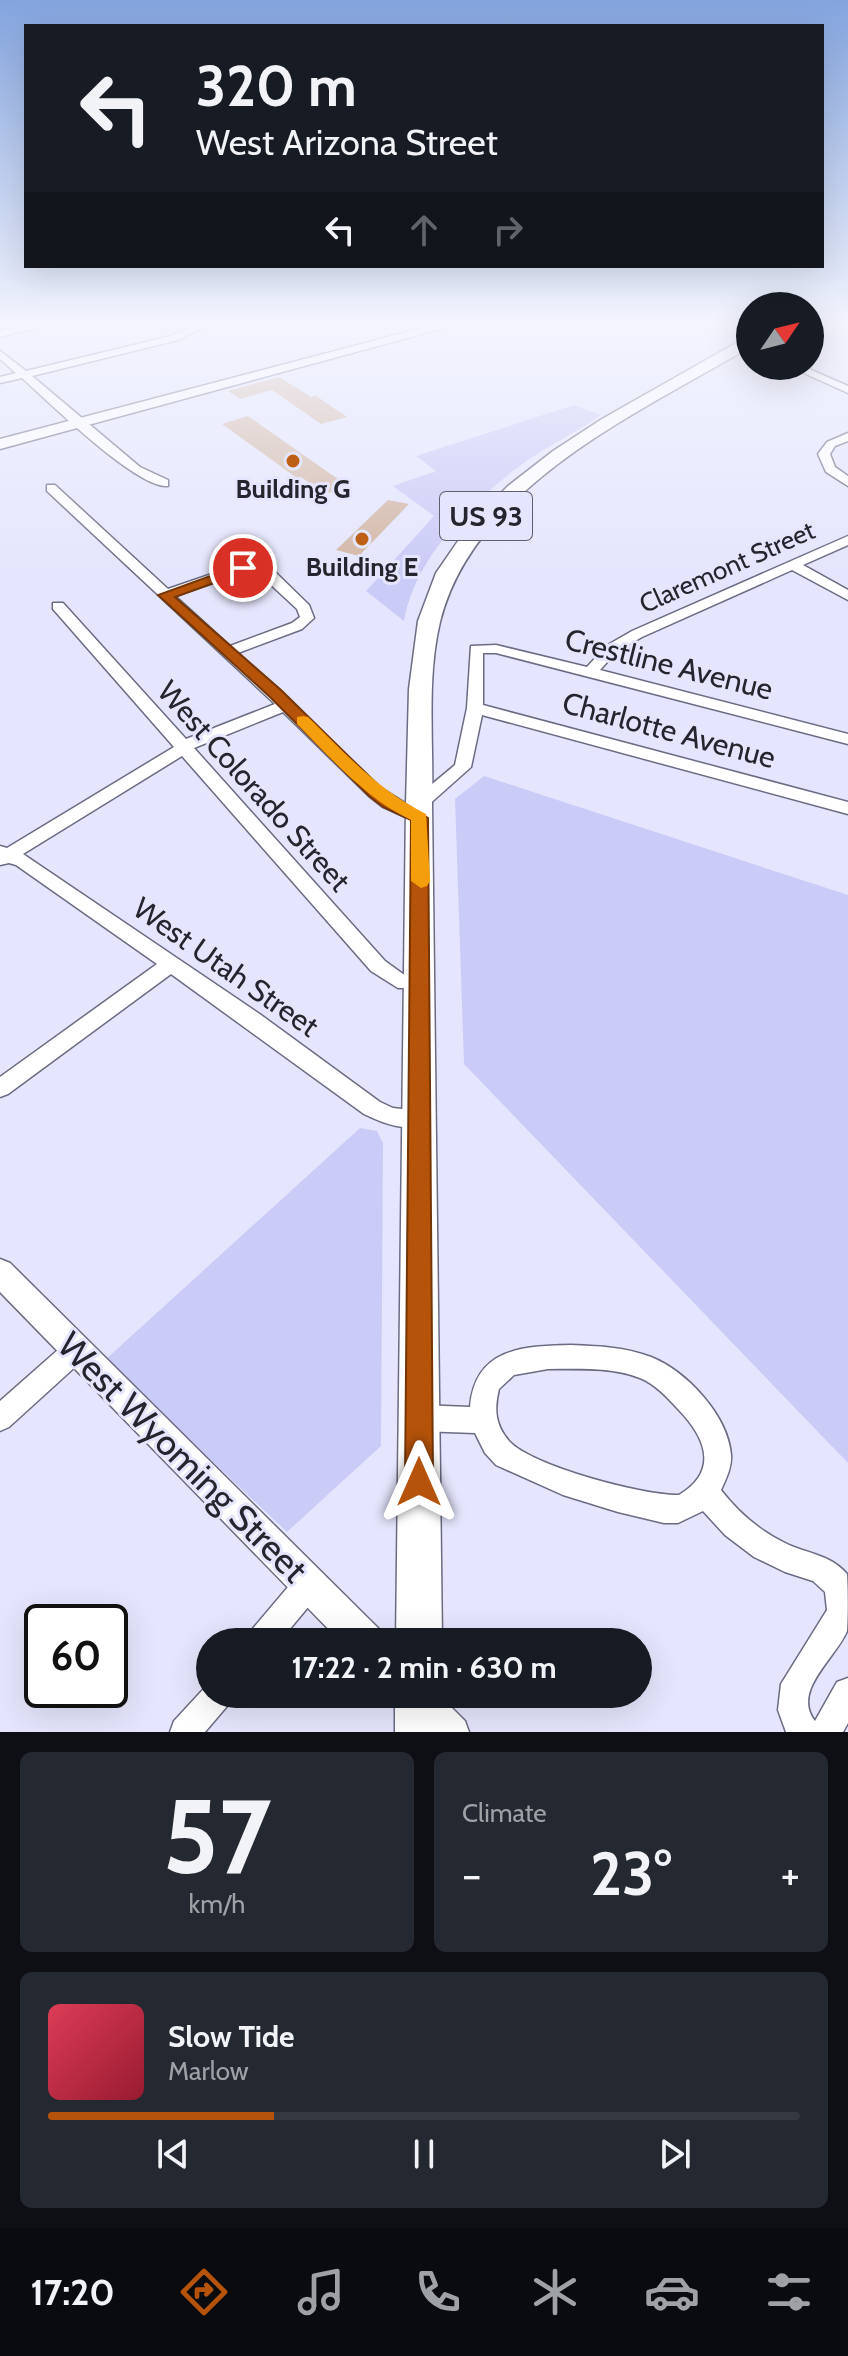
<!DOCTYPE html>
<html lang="en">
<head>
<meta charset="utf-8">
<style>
	:root { --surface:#171b24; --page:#242831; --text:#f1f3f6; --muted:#9ea1a6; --line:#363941; --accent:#b45309 }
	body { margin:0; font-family:Cabin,sans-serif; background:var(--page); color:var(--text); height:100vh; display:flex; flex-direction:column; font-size:30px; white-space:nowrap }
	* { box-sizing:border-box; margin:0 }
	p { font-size:26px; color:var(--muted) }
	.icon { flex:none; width:44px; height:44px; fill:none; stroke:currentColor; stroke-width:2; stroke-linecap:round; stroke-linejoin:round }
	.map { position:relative; height:1732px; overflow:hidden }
	.details { display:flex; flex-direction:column; gap:20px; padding:20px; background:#0d0f14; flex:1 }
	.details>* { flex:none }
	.hud { position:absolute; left:24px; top:24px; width:800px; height:244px; border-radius:0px; box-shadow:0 8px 32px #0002; background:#171b24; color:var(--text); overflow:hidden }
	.needle { width:52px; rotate:55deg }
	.controls { position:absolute; left:736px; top:292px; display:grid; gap:16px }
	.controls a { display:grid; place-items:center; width:88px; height:88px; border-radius:50%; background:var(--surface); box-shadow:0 8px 32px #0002; font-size:40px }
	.speed { position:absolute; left:24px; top:1604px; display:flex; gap:16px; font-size:40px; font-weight:700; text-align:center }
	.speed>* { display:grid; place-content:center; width:104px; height:104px; border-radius:50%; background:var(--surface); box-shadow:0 8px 32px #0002; line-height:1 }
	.speed .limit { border:4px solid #111; border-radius:12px; background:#fff; color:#111 }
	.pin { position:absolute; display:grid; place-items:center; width:68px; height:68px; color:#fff; margin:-34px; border:4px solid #fff; border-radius:50%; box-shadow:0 2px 8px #0007 }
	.me { position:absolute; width:88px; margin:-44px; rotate:0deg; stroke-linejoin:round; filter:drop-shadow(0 0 6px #0008) }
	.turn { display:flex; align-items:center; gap:28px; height:168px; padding:0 40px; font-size:36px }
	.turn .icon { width:104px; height:104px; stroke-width:2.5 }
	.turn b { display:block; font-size:56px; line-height:68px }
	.lanes { display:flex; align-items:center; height:76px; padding:0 40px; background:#0003; justify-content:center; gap:40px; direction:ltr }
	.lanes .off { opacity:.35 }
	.big { font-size:60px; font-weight:700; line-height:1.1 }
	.details .tile { flex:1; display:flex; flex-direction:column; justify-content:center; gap:12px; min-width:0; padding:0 28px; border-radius:12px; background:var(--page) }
	.details .dial { align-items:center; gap:0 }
	.dial b { font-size:104px; line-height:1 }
	.song { display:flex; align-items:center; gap:24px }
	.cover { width:96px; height:96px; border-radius:12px; background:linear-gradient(135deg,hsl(350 70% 55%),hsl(350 70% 35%)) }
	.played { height:8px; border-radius:4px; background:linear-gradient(90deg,var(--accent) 30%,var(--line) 30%) }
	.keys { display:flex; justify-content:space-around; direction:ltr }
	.heat { display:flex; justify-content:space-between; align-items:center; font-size:44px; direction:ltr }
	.details .tiles { flex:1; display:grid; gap:20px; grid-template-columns:1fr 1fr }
	.tile:last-child { grid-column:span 2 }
	.trip { position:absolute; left:196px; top:1628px; width:456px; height:80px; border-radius:40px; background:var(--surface); box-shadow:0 8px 32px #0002; font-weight:700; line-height:80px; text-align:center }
	.tabs { display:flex; height:128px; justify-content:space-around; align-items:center; background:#090b0e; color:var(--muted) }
	.tabs .icon { width:56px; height:56px }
	.tabs .on { color:var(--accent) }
	.tabs b { font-size:36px; color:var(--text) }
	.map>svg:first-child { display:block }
</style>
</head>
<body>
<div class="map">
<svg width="848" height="1732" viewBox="0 0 848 1732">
	<rect width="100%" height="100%" fill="#e5e6fd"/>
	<!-- green -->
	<path fill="#cbcbf7" d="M 574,405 L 601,415 C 574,434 543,448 517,468 C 468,505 415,559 404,621 L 366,591 L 434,516 L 393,486 L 436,471 L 416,456 Z
		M 484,776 L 848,895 L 848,1463 L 464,1064 L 455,799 Z
		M 360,1128 L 377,1131 L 383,1143 L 381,1446 L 287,1532 L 105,1360 Z"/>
	<!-- building -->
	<path fill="#d3b8a7" d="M 279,377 L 311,397 L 316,396 L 347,417 L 321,424 L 272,390 L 240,399 L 228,391 Z
		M 248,416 L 332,475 L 351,486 L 325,494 L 301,477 L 297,478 L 222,424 Z
		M 388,500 L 409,504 L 359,556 L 336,550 Z"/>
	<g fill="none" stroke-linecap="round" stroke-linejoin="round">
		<!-- minor casing -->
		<g stroke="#6b6b84" stroke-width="3">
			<path id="minor" d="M 26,326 L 44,326 L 0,337 L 0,331 Z
				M 194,326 L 206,326 L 178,340 L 32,376 L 140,467 L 168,480 L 168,486 C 137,489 48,401 22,378 L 0,383 L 0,377 L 16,373 L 0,359 L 0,351 L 26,371 L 171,336 Z
				M 788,366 L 802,366 L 848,386 L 848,393 Z
				M 848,433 L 848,441 L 835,446 L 830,454 L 835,467 L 848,476 L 848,486 L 826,472 L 818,454 L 827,442 Z
				M 47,485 L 55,485 L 168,589 L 238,565 L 258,563 L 271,568 L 309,605 L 314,618 L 302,629 L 238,653 L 381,788 L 413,808 L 410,804 L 413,800 L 455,765 L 467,708 L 471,646 L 496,645 L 587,667 L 606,646 L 632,631 L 848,536 L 848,545 L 803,565 L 848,590 L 848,600 L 792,570 L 642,637 L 616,652 L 600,670 L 848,734 L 848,744 L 496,653 L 483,653 L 483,705 L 848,802 L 848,814 L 482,715 L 471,767 L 425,808 L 414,808 L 429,818 L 420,824 L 383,807 L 369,796 L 283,712 L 194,748 L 385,961 L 403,974 L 428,978 L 431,983 L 428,988 L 398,988 L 371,971 L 182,756 L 23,854 L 261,1015 L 380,1102 L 393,1108 L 429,1112 L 432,1118 L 429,1124 C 406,1132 384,1124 364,1114 L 171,974 L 8,1094 L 0,1097 L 0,1077 L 157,964 L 16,865 L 9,863 L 0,865 L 0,846 L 7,848 L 174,747 L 53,609 L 53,603 L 63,603 L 186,739 L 275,704 L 47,491 ZM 256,571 L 297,609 L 300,617 L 292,623 L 230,646 L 175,596 L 245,572 Z
				M 77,1337 L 86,1341 L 90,1349 L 86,1357 L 9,1427 L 0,1431 L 0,1401 L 68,1341 Z
				M 571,1345 C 598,1346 625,1347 651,1357 C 686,1371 728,1415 731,1455 C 732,1467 726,1479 721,1490 C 738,1512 760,1531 785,1543 C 807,1554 830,1554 847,1574 C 848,1589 848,1617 847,1631 C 836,1658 791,1691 815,1721 L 837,1682 L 848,1678 L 848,1723 L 843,1732 L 786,1732 L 778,1710 L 781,1684 L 827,1610 L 825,1592 L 813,1581 L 785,1572 L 754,1557 L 725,1535 L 703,1511 L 678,1523 L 664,1523 L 618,1512 L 563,1495 L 496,1465 L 485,1453 L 475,1433 L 419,1431 L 410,1427 L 406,1418 L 410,1409 L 419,1405 L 470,1407 C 475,1348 523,1346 571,1345 ZM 548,1369 C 578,1369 612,1367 640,1378 C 655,1384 667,1397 678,1409 C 705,1437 720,1470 679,1495 C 645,1496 531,1466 509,1441 C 495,1425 494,1409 499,1389 L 514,1375 Z
				M 309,1570 L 319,1574 L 323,1584 L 319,1594 L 279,1642 L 245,1642 L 250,1632 L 299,1574 Z
				M 210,1682 L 210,1694 L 232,1694 L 228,1705 L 205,1732 L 170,1732 L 174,1721 Z
				M 416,1694 L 438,1694 L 465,1721 L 469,1732 L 432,1732 L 416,1716 L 412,1705 Z"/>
		</g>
		<!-- tertiary casing -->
		<g stroke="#6b6b84" stroke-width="3">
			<path id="tertiary" d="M 0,1259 L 10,1263 L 379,1629 L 384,1642 L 341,1642 L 0,1292 Z"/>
		</g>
		<!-- secondary casing -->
		<g stroke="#6b6b84" stroke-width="3">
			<path id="secondary" d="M 430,326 L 451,326 L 0,449 L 0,439 Z"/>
		</g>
		<!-- primary casing -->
		<g stroke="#6b6b84" stroke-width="3">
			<path id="primary" d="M 750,335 L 750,347 C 639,413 474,485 440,622 C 426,680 434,744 432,804 L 442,1642 L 396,1642 L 406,804 L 409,689 L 418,621 L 436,573 L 469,525 L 508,486 L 553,451 L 602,419 Z
				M 395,1694 L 443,1694 L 443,1732 L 395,1732 Z"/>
		</g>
		<!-- minor -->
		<use href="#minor" fill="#fff" fill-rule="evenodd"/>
		<!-- tertiary -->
		<use href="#tertiary" fill="#fff" fill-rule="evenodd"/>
		<!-- secondary -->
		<use href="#secondary" fill="#fff" fill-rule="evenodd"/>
		<!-- primary -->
		<use href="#primary" fill="#fff" fill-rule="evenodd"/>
	</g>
	<!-- sky -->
	<linearGradient id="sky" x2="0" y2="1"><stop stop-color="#83a4de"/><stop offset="0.57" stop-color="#f3f4fe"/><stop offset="1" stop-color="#f3f4fe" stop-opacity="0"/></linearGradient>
	<rect width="848" height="568" fill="url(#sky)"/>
	<!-- route -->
	<path fill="#b45309" stroke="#753606" stroke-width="2" d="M 243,564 L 247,565 L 247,571 L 175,597 L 281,690 L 381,788 L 428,818 L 433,1482 L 429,1492 L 419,1496 L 409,1492 L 405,1482 L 411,820 L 383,807 L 369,796 L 270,697 L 158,595 Z"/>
	<!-- slow -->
	<path fill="#f59e0b" d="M 303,716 L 308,717 C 346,754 378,790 426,814 L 430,881 L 427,886 L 421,888 L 411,881 L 411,820 C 365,798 333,760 297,724 L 297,717 Z"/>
	<!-- markers -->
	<g fill="#bd5f14" stroke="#e5e6fd" stroke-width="3">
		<circle cx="293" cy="461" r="8"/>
		<circle cx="362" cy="539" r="8"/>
	</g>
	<g text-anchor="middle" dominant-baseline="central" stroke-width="6" stroke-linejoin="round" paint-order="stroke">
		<!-- far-poi labels -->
		<g font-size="26" font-weight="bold" fill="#252530" stroke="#e5e6fd">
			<text x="293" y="489">Building G</text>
			<text x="362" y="567">Building E</text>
		</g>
		<!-- far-street labels -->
		<g font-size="26" fill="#252530" stroke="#e5e6fd">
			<text transform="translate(727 567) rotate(-24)">Claremont Street</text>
		</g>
		<!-- shield labels -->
		<rect fill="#e5e6fd" stroke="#5f5f6e" stroke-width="2" x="440" y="492" width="92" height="48" rx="6"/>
		<g font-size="28" font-weight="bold" fill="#252530">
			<text x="486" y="516">US 93</text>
		</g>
		<!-- street labels -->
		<g font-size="30" fill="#252530" stroke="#e5e6fd">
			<text transform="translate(669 664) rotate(14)">Crestline Avenue</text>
			<text transform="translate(669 730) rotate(15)">Charlotte Avenue</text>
			<text transform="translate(254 786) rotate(48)">West Colorado Street</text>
			<text transform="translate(226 967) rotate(35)">West Utah Street</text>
		</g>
		<!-- near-street labels -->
		<g font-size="36" fill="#252530" stroke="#e5e6fd">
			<text transform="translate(183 1457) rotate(45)">West Wyoming Street</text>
		</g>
	</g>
</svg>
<div class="controls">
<a><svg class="needle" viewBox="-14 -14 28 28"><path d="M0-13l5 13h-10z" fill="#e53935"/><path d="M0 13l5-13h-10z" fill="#9ea1a6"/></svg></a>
</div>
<div class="speed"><div class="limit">60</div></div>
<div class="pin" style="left:243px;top:568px;background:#d93025"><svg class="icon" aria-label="arrive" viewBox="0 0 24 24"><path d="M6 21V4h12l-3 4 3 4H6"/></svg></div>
<svg class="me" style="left:419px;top:1482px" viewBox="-20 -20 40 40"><path d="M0-17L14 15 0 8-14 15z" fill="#b45309" stroke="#fff" stroke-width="4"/></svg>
<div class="trip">17:22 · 2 min · 630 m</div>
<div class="hud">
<div class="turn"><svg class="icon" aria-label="left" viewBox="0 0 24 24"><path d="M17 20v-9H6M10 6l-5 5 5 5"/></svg><div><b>320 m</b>West Arizona Street</div></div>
<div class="lanes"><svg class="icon" aria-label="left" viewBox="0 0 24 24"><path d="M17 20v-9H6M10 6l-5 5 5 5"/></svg><svg class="icon off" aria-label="ahead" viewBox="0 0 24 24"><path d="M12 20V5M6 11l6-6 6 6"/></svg><svg class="icon off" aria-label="right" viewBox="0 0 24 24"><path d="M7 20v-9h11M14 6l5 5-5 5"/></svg></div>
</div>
</div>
<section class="details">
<div class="tiles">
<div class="tile dial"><b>57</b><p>km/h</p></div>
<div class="tile"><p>Climate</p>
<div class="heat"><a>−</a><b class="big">23°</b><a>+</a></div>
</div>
<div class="tile">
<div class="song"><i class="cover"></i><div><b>Slow Tide</b><p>Marlow</p></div></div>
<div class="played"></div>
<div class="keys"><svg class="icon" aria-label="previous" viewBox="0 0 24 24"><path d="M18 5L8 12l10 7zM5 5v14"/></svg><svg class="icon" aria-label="pause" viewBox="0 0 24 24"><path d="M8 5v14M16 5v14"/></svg><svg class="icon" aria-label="next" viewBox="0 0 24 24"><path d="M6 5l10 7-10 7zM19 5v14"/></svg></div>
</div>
</div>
</section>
<nav class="tabs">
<b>17:20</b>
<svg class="icon on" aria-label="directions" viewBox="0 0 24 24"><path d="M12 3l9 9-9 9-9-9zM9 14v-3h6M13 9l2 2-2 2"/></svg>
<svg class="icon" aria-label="music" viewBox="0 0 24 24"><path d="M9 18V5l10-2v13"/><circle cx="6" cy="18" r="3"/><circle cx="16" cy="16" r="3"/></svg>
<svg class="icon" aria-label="phone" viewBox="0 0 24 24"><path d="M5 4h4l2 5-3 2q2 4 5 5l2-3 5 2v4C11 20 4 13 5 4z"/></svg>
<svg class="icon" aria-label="climate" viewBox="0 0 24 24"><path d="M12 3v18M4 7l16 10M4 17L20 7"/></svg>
<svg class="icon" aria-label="car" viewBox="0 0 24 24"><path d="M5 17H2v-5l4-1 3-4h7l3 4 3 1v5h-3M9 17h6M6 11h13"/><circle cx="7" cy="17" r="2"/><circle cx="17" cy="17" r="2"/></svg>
<svg class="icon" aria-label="filters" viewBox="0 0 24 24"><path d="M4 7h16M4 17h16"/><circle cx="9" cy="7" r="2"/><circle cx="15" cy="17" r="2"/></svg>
</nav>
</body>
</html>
